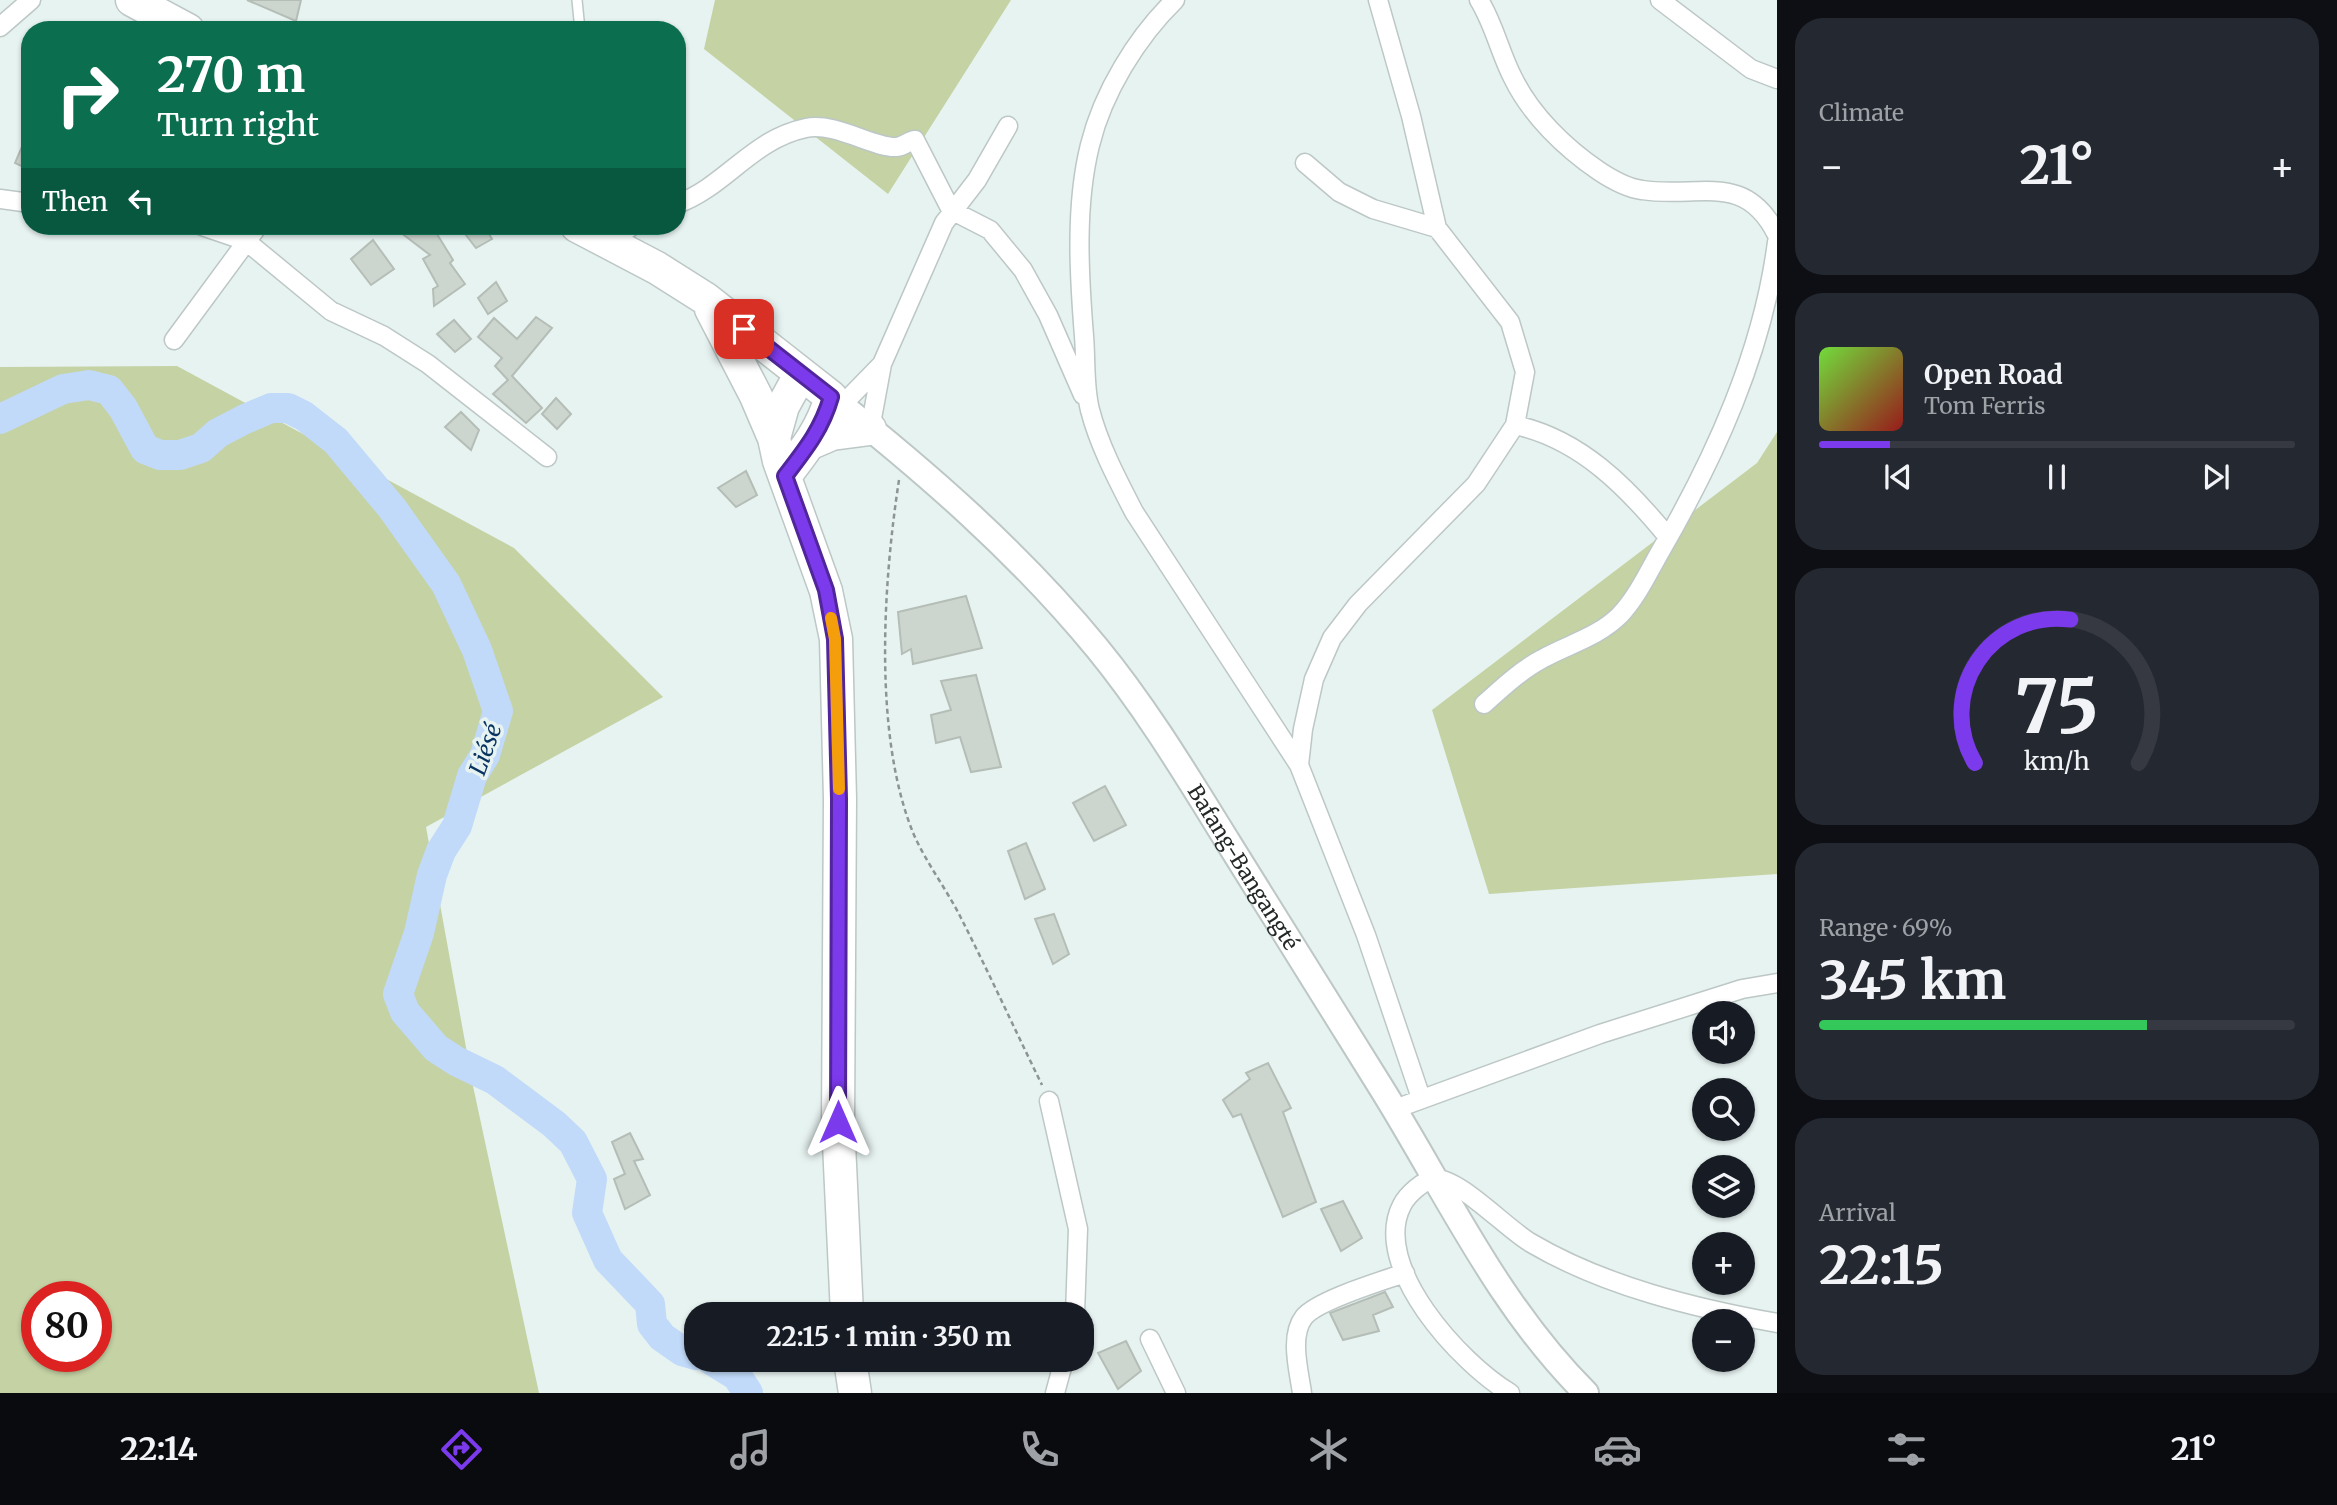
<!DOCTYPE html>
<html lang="en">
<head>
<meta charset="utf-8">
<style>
	:root { --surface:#171b24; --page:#242831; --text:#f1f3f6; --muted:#9ea1a6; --line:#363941; --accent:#7c3aed }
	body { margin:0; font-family:Merriweather,serif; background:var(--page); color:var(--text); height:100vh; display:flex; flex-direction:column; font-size:26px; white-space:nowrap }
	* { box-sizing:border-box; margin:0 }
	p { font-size:23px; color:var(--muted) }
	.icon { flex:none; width:38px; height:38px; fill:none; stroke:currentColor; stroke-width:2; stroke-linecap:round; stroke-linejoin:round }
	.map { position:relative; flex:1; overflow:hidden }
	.details { display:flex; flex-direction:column; gap:18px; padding:18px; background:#0d0f14; width:560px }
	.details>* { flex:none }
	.hud { position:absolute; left:21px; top:21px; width:665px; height:214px; border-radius:28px; box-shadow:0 2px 5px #0004; background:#0b6e4f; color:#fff; overflow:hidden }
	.tools { position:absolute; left:1692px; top:1001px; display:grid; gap:14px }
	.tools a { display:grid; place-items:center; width:63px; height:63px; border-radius:50%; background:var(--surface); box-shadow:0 2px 5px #0004; font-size:35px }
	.speed { position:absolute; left:21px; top:1281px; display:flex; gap:14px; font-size:35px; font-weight:700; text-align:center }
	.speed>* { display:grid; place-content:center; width:91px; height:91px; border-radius:50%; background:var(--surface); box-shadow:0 2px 5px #0004; line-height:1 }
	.speed .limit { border:10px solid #d22; background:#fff; color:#111 }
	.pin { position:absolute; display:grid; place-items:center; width:60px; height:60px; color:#fff; margin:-30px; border-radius:14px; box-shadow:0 4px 10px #0006 }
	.me { position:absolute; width:77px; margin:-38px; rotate:0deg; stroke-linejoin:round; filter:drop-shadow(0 0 5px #0008) }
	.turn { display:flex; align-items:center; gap:24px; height:147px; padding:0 21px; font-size:32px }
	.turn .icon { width:91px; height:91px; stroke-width:2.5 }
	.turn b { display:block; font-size:49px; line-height:60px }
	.then { display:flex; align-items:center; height:66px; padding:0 21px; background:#0003; gap:14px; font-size:26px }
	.big { font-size:52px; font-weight:700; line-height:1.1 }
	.details .tile { flex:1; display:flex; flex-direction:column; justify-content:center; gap:10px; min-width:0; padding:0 24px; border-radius:28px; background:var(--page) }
	.details .dial { align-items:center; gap:0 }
	.dial svg { height:182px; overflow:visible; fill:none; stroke:var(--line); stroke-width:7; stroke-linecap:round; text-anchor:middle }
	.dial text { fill:var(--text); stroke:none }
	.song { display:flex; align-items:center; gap:21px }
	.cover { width:84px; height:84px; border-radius:10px; background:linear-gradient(135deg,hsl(100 70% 55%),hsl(0 70% 35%)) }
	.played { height:7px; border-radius:4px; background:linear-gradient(90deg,var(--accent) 15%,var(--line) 15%) }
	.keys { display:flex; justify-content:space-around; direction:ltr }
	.heat { display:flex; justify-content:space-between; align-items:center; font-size:38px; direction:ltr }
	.charge { height:10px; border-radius:5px; background:linear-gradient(90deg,#34c759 69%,var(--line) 0) }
	.trip { position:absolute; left:684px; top:1302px; width:410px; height:70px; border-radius:28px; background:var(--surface); box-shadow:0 2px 5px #0004; font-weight:700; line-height:70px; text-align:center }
	.tab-bar { display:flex; height:112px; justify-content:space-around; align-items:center; background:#090b0e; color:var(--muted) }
	.tab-bar .icon { width:49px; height:49px }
	.tab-bar .on { color:var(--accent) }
	.tab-bar b { font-size:32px; color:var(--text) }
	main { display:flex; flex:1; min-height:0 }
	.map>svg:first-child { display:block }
</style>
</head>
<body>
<main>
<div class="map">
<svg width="1777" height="1393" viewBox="0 0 1777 1393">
	<rect width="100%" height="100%" fill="#e7f3f1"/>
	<!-- green -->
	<path fill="#c5d2a4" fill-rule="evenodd" d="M 715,0 L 1011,0 L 888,194 L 704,49 Z
		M 177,366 L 514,548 L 663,697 L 426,827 L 473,1086 L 539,1393 L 0,1393 L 0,367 ZM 37,1297 L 96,1297 L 96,1356 L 37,1356 Z
		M 1777,432 L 1777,874 L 1489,894 L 1432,710 L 1757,463 Z"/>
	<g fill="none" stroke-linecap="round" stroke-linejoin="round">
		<!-- river -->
		<path stroke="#c1daf9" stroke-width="30" d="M 0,419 L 63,389 L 89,385 L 109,390 L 123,408 L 145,449 L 160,455 L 180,455 L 201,448 L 218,433 L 245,419 L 271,408 L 288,408 L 304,416 L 336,441 L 392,508 L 446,584 L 477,650 L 498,711 L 485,755 L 472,776 L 457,826 L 441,851 L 432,875 L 419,933 L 398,994 L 405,1012 L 436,1048 L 456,1061 L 495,1080 L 554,1124 L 573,1142 L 592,1179 L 587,1213 L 608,1260 L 650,1304 L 652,1324 L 662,1337 L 682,1351 L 696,1355
			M 711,1360 L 737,1376 L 748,1393"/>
	</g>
	<!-- building -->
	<path fill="#cdd5cf" stroke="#b5bdb7" stroke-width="2" d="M 247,0 L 301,0 L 296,21 Z
		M 30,128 L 30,170 L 15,163 Z
		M 392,226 L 432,226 L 453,260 L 450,263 L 465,284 L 434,306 L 433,289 L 438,286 L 423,259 L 430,255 Z
		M 459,226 L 484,226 L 492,239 L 476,248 Z
		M 373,240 L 394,269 L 371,285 L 351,259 Z
		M 496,282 L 507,301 L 488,314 L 478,298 Z
		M 536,317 L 552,328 L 512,376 L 542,408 L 526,423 L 493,394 L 508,380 L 495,366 L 502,358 L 478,337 L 494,318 L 517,339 Z
		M 454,320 L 471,339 L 455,352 L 437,334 Z
		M 556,398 L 571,414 L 557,429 L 542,414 Z
		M 461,412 L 479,430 L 471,450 L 445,427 Z
		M 746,471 L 757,495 L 736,507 L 718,488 Z
		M 966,596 L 982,648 L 913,664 L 911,649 L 902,654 L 898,612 Z
		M 976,675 L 1001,767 L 971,772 L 960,737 L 936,743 L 931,715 L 951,710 L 941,681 Z
		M 1105,786 L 1126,825 L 1094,841 L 1073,803 Z
		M 1026,843 L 1045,889 L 1025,899 L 1008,851 Z
		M 1054,914 L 1069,954 L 1053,964 L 1035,919 Z
		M 1268,1063 L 1291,1108 L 1283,1112 L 1316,1202 L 1283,1217 L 1241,1114 L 1233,1117 L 1223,1100 L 1250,1079 L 1246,1073 Z
		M 630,1133 L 643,1159 L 634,1161 L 650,1195 L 625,1209 L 614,1179 L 625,1174 L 612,1142 Z
		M 1343,1201 L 1362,1238 L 1341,1251 L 1321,1209 Z
		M 1385,1292 L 1393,1307 L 1373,1315 L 1379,1331 L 1343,1340 L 1330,1313 Z
		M 1126,1341 L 1141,1371 L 1118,1389 L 1098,1353 Z"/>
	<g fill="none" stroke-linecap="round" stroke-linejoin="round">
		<!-- lane casing -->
		<g stroke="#bcc7c6" stroke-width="12">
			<path id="lane" d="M 577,0 L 580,30"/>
		</g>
		<!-- street casing -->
		<g stroke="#bcc7c6" stroke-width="21">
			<path id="street" d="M 1175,0 C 1137,37 1103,92 1090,145 C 1075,205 1079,274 1084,336 C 1086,359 1084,387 1090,410 C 1099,445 1117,479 1134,512 L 1299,765
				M 1378,0 L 1411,116 L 1437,228
				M 1479,0 C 1494,24 1500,53 1513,78 C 1531,115 1565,148 1599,171 C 1611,179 1627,188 1642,190 C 1698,199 1745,170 1777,235
				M 1660,0 L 1751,69 L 1777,79
				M 0,27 L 31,0
				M 1305,163 L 1339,192 L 1373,209 L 1437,228 L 1510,322 L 1525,372 L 1515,425 L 1476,484 L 1358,604 L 1332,638 L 1314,679 L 1303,729 L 1299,765 L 1366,935 L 1421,1098
				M 0,199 L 30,203
				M 677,204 C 725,187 752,139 806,128 C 836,122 873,148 896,147 C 903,147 908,141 915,140 L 951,210 L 990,230 L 1023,270 L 1048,315 L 1083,395
				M 202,226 L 246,241 L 331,311 L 384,336 L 428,364 L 547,457
				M 610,241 L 632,226
				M 174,340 L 258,226
				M 842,405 L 882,364 L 944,223 L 977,180 L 1008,126
				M 1515,425 C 1580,439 1627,487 1668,537
				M 870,429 L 882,364
				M 1484,704 C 1502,688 1521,670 1542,659 C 1569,644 1598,637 1620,615 C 1637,597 1648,573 1660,552 C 1715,457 1763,352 1777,242
				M 1049,1101 L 1078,1229 L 1075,1314
				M 1395,1109 L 1600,1034 L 1742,989 L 1777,983
				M 1150,1339 L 1176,1393
				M 1055,1393 L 1064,1360
				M 1302,1393 C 1299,1371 1289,1336 1304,1317 C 1318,1300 1382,1281 1405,1273
				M 1510,1393 C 1461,1364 1370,1266 1402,1205 C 1407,1195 1423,1180 1435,1179 C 1458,1177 1508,1230 1531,1243 C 1604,1286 1694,1308 1777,1323"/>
		</g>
		<!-- secondary casing -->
		<g stroke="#bcc7c6" stroke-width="28">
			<g id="secondary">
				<path id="s1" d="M 831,397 C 926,472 1020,554 1097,648 C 1147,709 1187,776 1228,842 C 1279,925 1331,1007 1382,1089 C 1446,1192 1499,1307 1586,1393"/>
			</g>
		</g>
		<!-- highway casing -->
		<g stroke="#bcc7c6" stroke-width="35">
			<path id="highway" d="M 132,0 L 188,30
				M 577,226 L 657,268 L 706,299 L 831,397 C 822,429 805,450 785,476
				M 711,309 L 756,396 L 774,438
				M 800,375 L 783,406 L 774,438 L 779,461 L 826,591 L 836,639 L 840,799 L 838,1122 L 847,1314
				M 811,443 L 832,434 L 870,429
				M 850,1360 L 855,1393"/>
		</g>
		<!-- path -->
		<path stroke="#8c9594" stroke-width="2.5" stroke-dasharray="5 3.5" stroke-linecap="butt" d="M 899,480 C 883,584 873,737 914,835 C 927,864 947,890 961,918 C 989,973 1015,1030 1042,1085"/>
		<!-- lane -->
		<use href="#lane" stroke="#fff" stroke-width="9"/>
		<!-- street -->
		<use href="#street" stroke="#fff" stroke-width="18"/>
		<!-- secondary -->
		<use href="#secondary" stroke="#fff" stroke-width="24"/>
		<!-- highway -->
		<use href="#highway" stroke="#fff" stroke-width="32"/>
	</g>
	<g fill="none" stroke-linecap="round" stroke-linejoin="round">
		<!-- route casing -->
		<g stroke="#51269a" stroke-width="18">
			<path id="route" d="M 744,329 L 831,397 C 822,429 805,450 785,476 L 826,590 L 835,639 L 839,799 L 838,1122"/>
		</g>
		<!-- route -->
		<use href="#route" stroke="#7c3aed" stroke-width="12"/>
		<!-- slow -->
		<path stroke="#f59e0b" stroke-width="12" d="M 831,618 L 835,639 L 839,789"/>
	</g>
	<g text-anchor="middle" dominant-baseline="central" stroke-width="7" stroke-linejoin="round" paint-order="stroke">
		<!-- street labels -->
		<g font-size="21" fill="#242828" stroke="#e7f3f1">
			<text stroke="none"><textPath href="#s1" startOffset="630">Bafang-Bangangté</textPath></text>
		</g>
		<!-- water labels -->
		<g font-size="23" font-style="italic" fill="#093462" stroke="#e7f3f1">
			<text transform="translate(485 749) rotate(-70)">Liésé</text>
		</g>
	</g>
</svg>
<div class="tools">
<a><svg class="icon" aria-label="sound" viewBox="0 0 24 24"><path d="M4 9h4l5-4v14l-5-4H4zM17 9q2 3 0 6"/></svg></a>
<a><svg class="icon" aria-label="search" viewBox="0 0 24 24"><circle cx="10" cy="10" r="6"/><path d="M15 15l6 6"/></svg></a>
<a><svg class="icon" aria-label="layers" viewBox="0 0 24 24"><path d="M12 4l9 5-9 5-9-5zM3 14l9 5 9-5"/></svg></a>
<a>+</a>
<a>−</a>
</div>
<div class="speed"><div class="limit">80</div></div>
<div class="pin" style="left:744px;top:329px;background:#d93025"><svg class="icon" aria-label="arrive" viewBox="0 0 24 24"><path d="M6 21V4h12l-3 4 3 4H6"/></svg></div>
<svg class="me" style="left:838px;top:1122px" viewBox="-20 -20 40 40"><path d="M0-17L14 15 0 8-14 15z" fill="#7c3aed" stroke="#fff" stroke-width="4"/></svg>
<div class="trip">22:15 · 1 min · 350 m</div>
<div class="hud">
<div class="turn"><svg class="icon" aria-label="right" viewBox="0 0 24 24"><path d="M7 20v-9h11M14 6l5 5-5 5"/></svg><div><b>270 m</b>Turn right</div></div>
<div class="then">Then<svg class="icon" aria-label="left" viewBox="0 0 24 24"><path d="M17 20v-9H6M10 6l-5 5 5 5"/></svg></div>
</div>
</div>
<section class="details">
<div class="tile"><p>Climate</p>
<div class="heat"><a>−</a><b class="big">21°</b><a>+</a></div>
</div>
<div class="tile">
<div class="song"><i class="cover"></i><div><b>Open Road</b><p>Tom Ferris</p></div></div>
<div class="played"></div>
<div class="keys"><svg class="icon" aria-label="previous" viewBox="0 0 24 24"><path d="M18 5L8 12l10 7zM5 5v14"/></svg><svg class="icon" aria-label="pause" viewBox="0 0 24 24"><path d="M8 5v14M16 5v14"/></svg><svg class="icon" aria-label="next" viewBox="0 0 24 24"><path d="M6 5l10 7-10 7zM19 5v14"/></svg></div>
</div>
<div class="tile dial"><svg viewBox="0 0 100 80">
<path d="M14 69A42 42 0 1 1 86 69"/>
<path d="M14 69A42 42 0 0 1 56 6" stroke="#7c3aed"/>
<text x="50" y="56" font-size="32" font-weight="700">75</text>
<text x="50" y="72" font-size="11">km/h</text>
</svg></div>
<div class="tile"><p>Range · 69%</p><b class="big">345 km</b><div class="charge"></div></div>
<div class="tile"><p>Arrival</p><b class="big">22:15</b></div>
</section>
</main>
<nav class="tab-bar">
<b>22:14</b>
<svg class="icon on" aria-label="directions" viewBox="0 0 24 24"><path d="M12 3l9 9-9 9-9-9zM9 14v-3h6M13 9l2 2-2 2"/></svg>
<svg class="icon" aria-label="music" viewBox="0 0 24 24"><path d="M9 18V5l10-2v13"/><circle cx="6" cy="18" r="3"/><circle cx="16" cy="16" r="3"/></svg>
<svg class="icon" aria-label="phone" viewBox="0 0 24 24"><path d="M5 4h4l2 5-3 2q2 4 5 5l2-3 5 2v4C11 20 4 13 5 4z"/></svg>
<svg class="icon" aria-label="climate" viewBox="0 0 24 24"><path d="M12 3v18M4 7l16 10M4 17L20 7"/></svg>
<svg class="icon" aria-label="car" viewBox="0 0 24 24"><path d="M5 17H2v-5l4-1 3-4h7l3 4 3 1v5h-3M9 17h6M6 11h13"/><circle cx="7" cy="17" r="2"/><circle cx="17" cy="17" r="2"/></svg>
<svg class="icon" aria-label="filters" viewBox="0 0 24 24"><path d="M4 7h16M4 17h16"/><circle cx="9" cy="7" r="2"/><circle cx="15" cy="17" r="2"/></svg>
<b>21°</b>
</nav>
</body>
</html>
